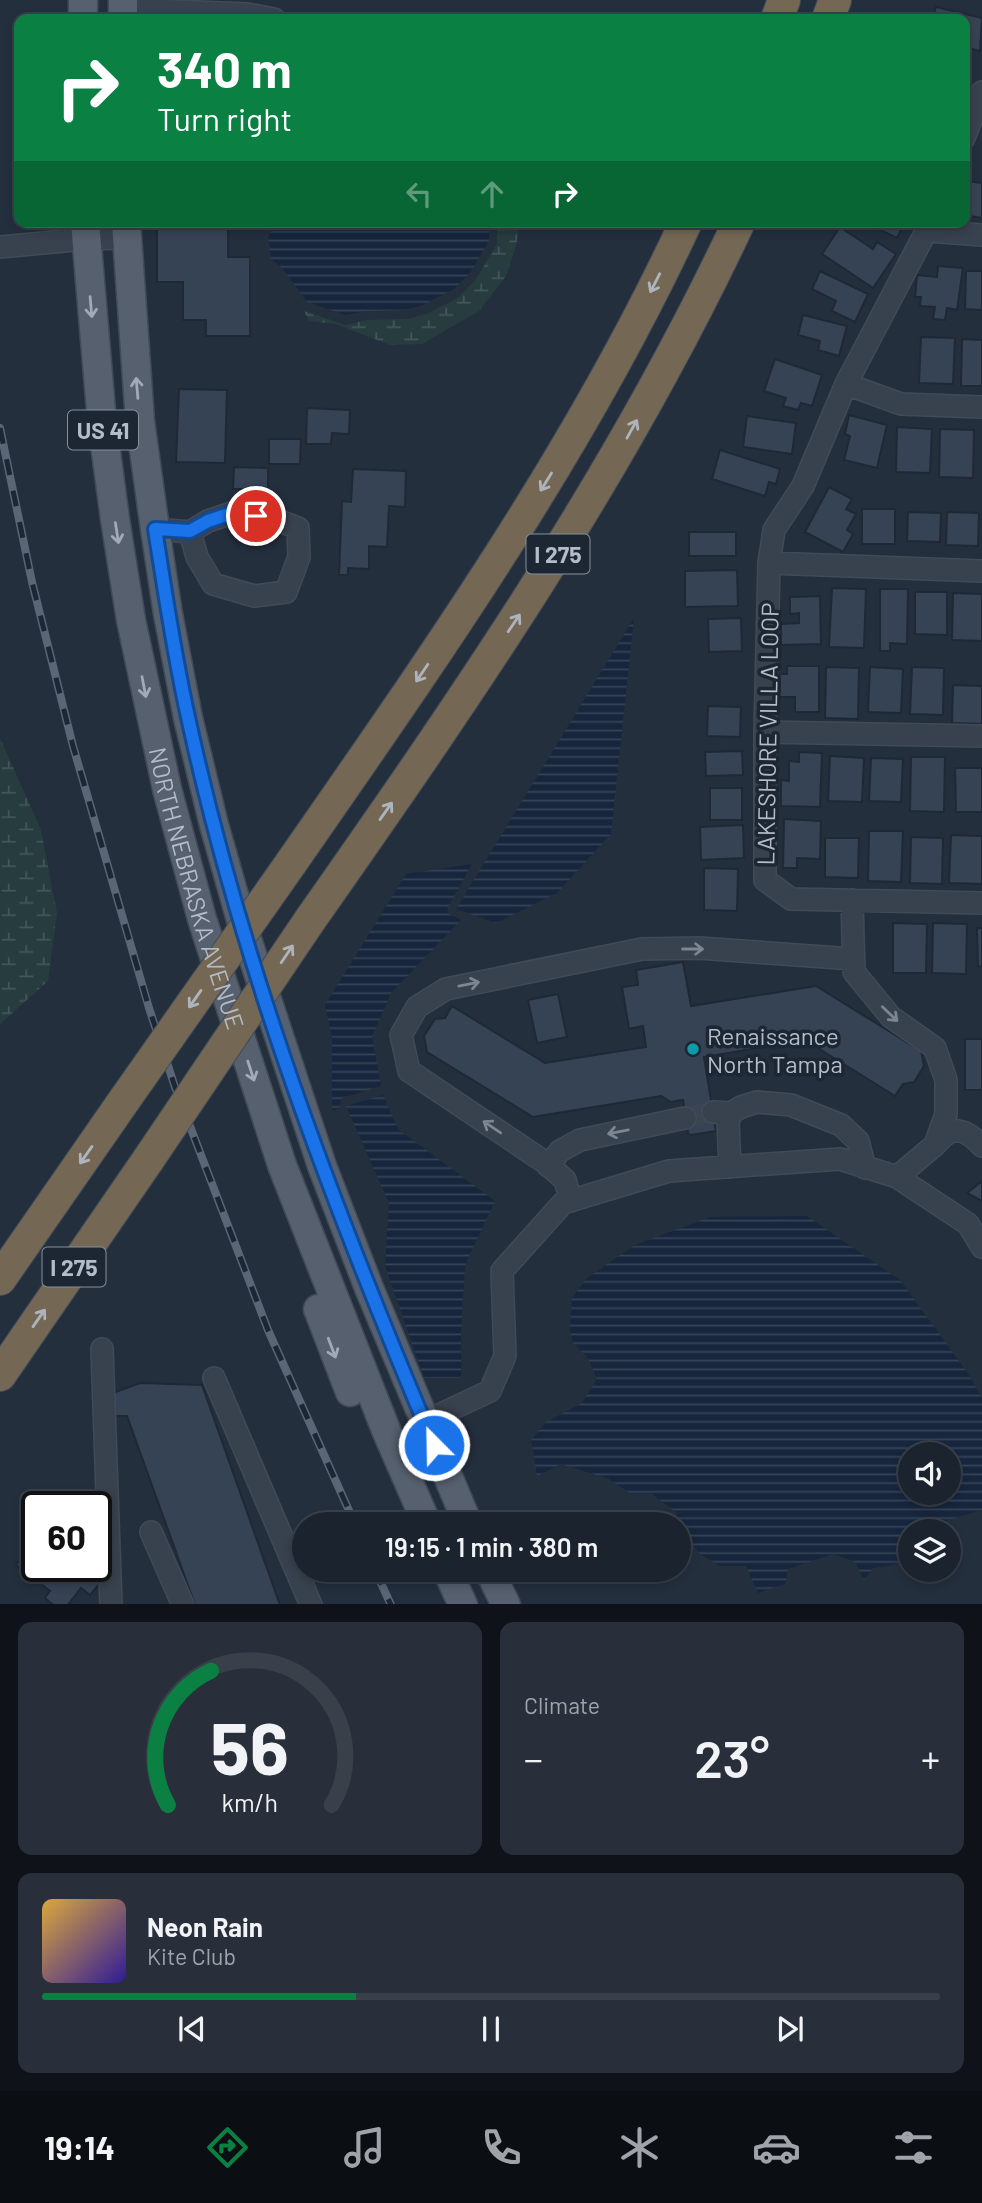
<!DOCTYPE html>
<html lang="en">
<head>
<meta charset="utf-8">
<style>
	:root { --surface:#1b232e; --page:#282f3a; --text:#f1f3f6; --muted:#a0a4aa; --line:#39404a; --accent:#0b8043 }
	body { margin:0; font-family:Barlow,sans-serif; background:var(--page); color:var(--text); height:100vh; display:flex; flex-direction:column; font-size:26px; white-space:nowrap }
	* { box-sizing:border-box; margin:0 }
	p { font-size:23px; color:var(--muted) }
	.icon { flex:none; width:38px; height:38px; fill:none; stroke:currentColor; stroke-width:2; stroke-linecap:round; stroke-linejoin:round }
	.map { position:relative; height:1604px; overflow:hidden }
	.side { display:flex; flex-direction:column; gap:18px; padding:18px; background:#0f1319; flex:1 }
	.side>* { flex:none }
	.hud { position:absolute; left:14px; top:14px; width:956px; height:214px; border-radius:14px; box-shadow:0 4px 10px #0003,0 0 0 2px var(--line); background:#0b8043; color:#fff; overflow:hidden }
	.buttons { position:absolute; left:898px; top:1442px; display:grid; gap:14px }
	.buttons a { display:grid; place-items:center; width:63px; height:63px; border-radius:50%; background:var(--surface); box-shadow:0 4px 10px #0003,0 0 0 2px var(--line); font-size:35px }
	.speed { position:absolute; left:21px; top:1491px; display:flex; gap:14px; font-size:35px; font-weight:700; text-align:center }
	.speed>* { display:grid; place-content:center; width:91px; height:91px; border-radius:50%; background:var(--surface); box-shadow:0 4px 10px #0003,0 0 0 2px var(--line); line-height:1 }
	.speed .limit { border:4px solid #111; border-radius:10px; background:#fff; color:#111 }
	.pin { position:absolute; display:grid; place-items:center; width:60px; height:60px; color:#fff; margin:-30px; border:4px solid #fff; border-radius:50%; box-shadow:0 2px 7px #0007 }
	.me { position:absolute; width:77px; margin:-38px; rotate:337deg; stroke-linejoin:round; filter:drop-shadow(0 0 5px #0008) }
	.turn { display:flex; align-items:center; gap:24px; height:147px; padding:0 28px; font-size:32px }
	.turn .icon { width:91px; height:91px; stroke-width:2.5 }
	.turn b { display:block; font-size:49px; line-height:60px }
	.lanes { display:flex; align-items:center; height:66px; padding:0 28px; background:#0003; justify-content:center; gap:35px; direction:ltr }
	.lanes .off { opacity:.35 }
	.big { font-size:52px; font-weight:600; line-height:1.1 }
	.side .card { flex:1; display:flex; flex-direction:column; justify-content:center; gap:10px; min-width:0; padding:0 24px; border-radius:14px; background:var(--page) }
	.side .dial { align-items:center; gap:0 }
	.dial svg { height:182px; overflow:visible; fill:none; stroke:var(--line); stroke-width:7; stroke-linecap:round; text-anchor:middle }
	.dial text { fill:var(--text); stroke:none }
	.song { display:flex; align-items:center; gap:21px }
	.cover { width:84px; height:84px; border-radius:10px; background:linear-gradient(135deg,hsl(40 70% 55%),hsl(250 70% 35%)) }
	.played { height:7px; border-radius:4px; background:linear-gradient(90deg,var(--accent) 35%,var(--line) 35%) }
	.keys { display:flex; justify-content:space-around; direction:ltr }
	.heat { display:flex; justify-content:space-between; align-items:center; font-size:38px; direction:ltr }
	.side .tiles { flex:1; display:grid; gap:18px; grid-template-columns:1fr 1fr }
	.card:last-child { grid-column:span 2 }
	.trip { position:absolute; left:292px; top:1512px; width:399px; height:70px; border-radius:35px; background:var(--surface); box-shadow:0 4px 10px #0003,0 0 0 2px var(--line); font-weight:600; line-height:70px; text-align:center }
	.dock { display:flex; height:112px; justify-content:space-around; align-items:center; background:#0b0e12; color:var(--muted) }
	.dock .icon { width:49px; height:49px }
	.dock .current { color:var(--accent) }
	.dock b { font-size:32px; color:var(--text) }
	.map>svg:first-child { display:block }
</style>
</head>
<body>
<div class="map">
<svg width="982" height="1605" viewBox="0 0 982 1605">
	<defs>
		<pattern id="wetland-marsh" width="20" height="14" patternUnits="userSpaceOnUse" patternTransform="scale(1.75)"><rect width="20" height="14" fill="#263c3f"/><path d="M1 5h8M5 5V1M11 12h8M15 12V8" fill="none" stroke="#435659"/></pattern>
		<pattern id="water-rules" width="6" height="5" patternUnits="userSpaceOnUse" patternTransform="scale(1.75)"><rect width="6" height="5" fill="#17263c"/><path d="M0 2.5h6" fill="none" stroke="#364457"/></pattern>
	</defs>
	<rect width="100%" height="100%" fill="#242f3e"/>
	<!-- wetland -->
	<path fill="url(#wetland-marsh)" d="M 497,222 L 520,222 L 516,246 L 506,276 L 479,311 L 422,344 L 390,345 L 336,324 L 309,321 L 304,311 L 346,325 L 367,320 L 408,319 L 426,314 L 458,298 L 476,279 L 497,244 Z
		M 0,738 L 41,830 L 57,913 L 48,981 L 0,1024 Z"/>
	<!-- water -->
	<path fill="url(#water-rules)" fill-rule="evenodd" d="M 279,222 L 489,222 L 489,241 L 470,273 L 454,289 L 423,305 L 406,310 L 367,311 L 346,315 L 307,302 L 282,268 L 271,259 L 268,236 Z
		M 634,618 L 611,834 L 557,893 L 496,923 L 456,909 Z
		M 472,864 L 447,909 L 449,914 L 461,920 L 391,993 L 372,1037 L 381,1086 L 342,1098 L 339,1109 L 332,1111 L 332,1037 L 325,1005 L 406,874 Z
		M 383,1095 L 398,1129 L 495,1201 L 465,1265 L 461,1334 L 461,1378 L 424,1378 L 385,1266 L 389,1203 L 346,1106 Z
		M 807,1216 L 900,1280 L 969,1375 L 982,1398 L 982,1510 L 948,1520 L 925,1531 L 910,1531 L 910,1558 L 894,1565 L 873,1568 L 864,1580 L 855,1562 L 833,1554 L 788,1569 L 785,1584 L 758,1593 L 746,1566 L 719,1566 L 700,1554 L 682,1533 L 676,1512 L 652,1494 L 631,1494 L 609,1479 L 561,1464 L 537,1476 L 531,1440 L 546,1422 L 582,1403 L 597,1379 L 588,1358 L 573,1343 L 570,1331 L 572,1298 L 587,1278 L 635,1245 L 710,1217 ZM 948,1454 L 948,1493 L 910,1493 L 910,1454 Z"/>
	<!-- building -->
	<path fill="#364354" stroke="#1f2835" stroke-width="2" d="M 936,7 L 982,18 L 980,51 L 964,47 L 964,19 L 932,19 Z
		M 964,57 L 971,58 L 966,76 L 964,76 Z
		M 967,181 L 982,183 L 982,218 L 964,215 Z
		M 157,222 L 228,222 L 228,257 L 250,257 L 250,336 L 206,336 L 206,320 L 183,320 L 183,282 L 157,282 Z
		M 863,222 L 905,222 L 897,238 Z
		M 840,227 L 873,249 L 877,242 L 896,254 L 873,288 L 822,254 Z
		M 938,266 L 963,268 L 957,310 L 947,308 L 945,320 L 933,319 L 935,307 L 920,306 L 921,297 L 915,297 L 917,275 L 937,277 Z
		M 820,271 L 868,294 L 855,322 L 832,311 L 836,301 L 812,289 Z
		M 966,271 L 982,271 L 982,310 L 965,309 Z
		M 803,315 L 847,326 L 839,356 L 818,350 L 820,341 L 798,335 Z
		M 921,337 L 955,338 L 953,384 L 919,383 Z
		M 962,339 L 982,340 L 982,386 L 961,386 Z
		M 775,359 L 822,375 L 812,406 L 801,403 L 798,410 L 783,406 L 786,398 L 764,391 Z
		M 179,389 L 227,390 L 225,463 L 176,462 Z
		M 307,408 L 350,410 L 349,434 L 332,433 L 331,444 L 306,444 Z
		M 849,415 L 887,425 L 877,468 L 844,460 L 850,436 L 845,434 Z
		M 747,416 L 796,423 L 792,454 L 743,447 Z
		M 897,427 L 932,429 L 930,473 L 896,472 Z
		M 940,429 L 974,430 L 973,478 L 939,477 Z
		M 269,439 L 301,439 L 300,464 L 269,464 Z
		M 720,450 L 780,469 L 776,484 L 769,482 L 765,496 L 712,479 Z
		M 234,467 L 268,468 L 268,489 L 233,489 Z
		M 353,469 L 406,471 L 405,507 L 389,506 L 387,547 L 369,546 L 369,569 L 348,568 L 348,575 L 339,575 L 342,501 L 351,502 Z
		M 829,487 L 852,499 L 846,509 L 856,514 L 847,530 L 853,534 L 843,552 L 805,532 Z
		M 862,509 L 895,509 L 895,544 L 862,544 Z
		M 908,512 L 941,513 L 940,542 L 907,541 Z
		M 947,512 L 979,513 L 978,546 L 946,545 Z
		M 689,532 L 736,532 L 736,556 L 689,556 Z
		M 737,570 L 738,606 L 685,607 L 685,571 Z
		M 832,588 L 866,589 L 864,648 L 829,647 Z
		M 880,589 L 908,589 L 907,644 L 890,643 L 890,651 L 880,651 Z
		M 915,592 L 947,592 L 947,635 L 915,634 Z
		M 953,593 L 982,594 L 982,641 L 952,640 Z
		M 820,596 L 821,644 L 781,645 L 781,624 L 799,623 L 799,613 L 790,614 L 790,597 Z
		M 741,618 L 742,651 L 709,652 L 708,619 Z
		M 787,666 L 819,666 L 819,712 L 795,712 L 795,697 L 775,697 L 775,674 L 787,674 Z
		M 826,667 L 859,668 L 858,719 L 825,718 Z
		M 870,667 L 903,669 L 901,713 L 868,712 Z
		M 912,667 L 944,668 L 943,715 L 910,714 Z
		M 953,685 L 982,686 L 982,724 L 952,723 Z
		M 708,706 L 741,707 L 740,737 L 707,736 Z
		M 742,751 L 743,775 L 706,776 L 705,752 Z
		M 799,752 L 822,753 L 820,807 L 781,806 L 781,780 L 789,781 L 789,761 L 799,762 Z
		M 830,756 L 864,758 L 862,802 L 828,801 Z
		M 911,757 L 945,757 L 944,812 L 910,811 Z
		M 871,758 L 903,759 L 901,802 L 869,801 Z
		M 955,768 L 982,768 L 982,812 L 956,812 Z
		M 710,788 L 742,788 L 742,820 L 710,820 Z
		M 784,819 L 821,821 L 820,859 L 797,858 L 797,868 L 783,868 Z
		M 743,825 L 744,858 L 701,860 L 700,827 Z
		M 869,831 L 903,831 L 901,882 L 868,881 Z
		M 951,835 L 982,836 L 982,884 L 949,883 Z
		M 911,837 L 943,838 L 942,884 L 910,883 Z
		M 825,838 L 859,838 L 858,878 L 825,877 Z
		M 704,868 L 738,869 L 737,911 L 704,910 Z
		M 893,923 L 927,924 L 926,973 L 893,973 Z
		M 933,923 L 967,924 L 966,974 L 932,973 Z
		M 977,928 L 982,928 L 982,966 L 978,967 Z
		M 683,962 L 691,1006 L 816,986 L 921,1051 L 924,1066 L 914,1082 L 903,1084 L 895,1096 L 805,1040 L 704,1057 L 716,1131 L 691,1135 L 688,1133 L 683,1100 L 671,1102 L 661,1096 L 533,1117 L 427,1052 L 424,1036 L 435,1019 L 445,1018 L 452,1006 L 545,1063 L 646,1047 L 643,1026 L 629,1029 L 622,987 L 638,985 L 636,970 Z
		M 558,994 L 567,1037 L 537,1043 L 528,1000 Z
		M 965,1039 L 982,1039 L 982,1090 L 965,1090 Z
		M 982,1181 L 982,1201 L 967,1193 Z
		M 140,1383 L 202,1385 L 280,1605 L 195,1605 L 127,1416 L 110,1416 L 110,1394 Z
		M 37,1538 L 37,1566 L 81,1566 L 101,1582 L 90,1595 L 81,1588 L 68,1605 L 53,1605 L 45,1598 L 50,1591 L 16,1565 Z"/>
	<g fill="none" stroke-linecap="round" stroke-linejoin="round">
		<!-- minor-tunnel -->
		<path stroke="#3a4453" stroke-width="21" stroke-dasharray="21 10" stroke-linecap="butt" d="M 685,1118 L 713,1112"/>
		<!-- minor casing -->
		<g stroke="#414a57" stroke-width="24">
			<path id="minor" d="M 123,9 L 247,14 L 274,19
				M 964,138 L 982,92
				M 931,222 L 846,384 L 803,486 L 774,530 L 769,563 L 765,732 L 765,880 L 791,899 L 982,903
				M 928,231 L 982,235
				M 0,247 L 85,239 L 126,238
				M 846,384 L 901,404 L 982,407
				M 155,529 L 190,532 L 208,521 L 235,512 L 277,520 L 298,528 L 299,557 L 286,592 L 254,596 L 213,584 L 197,557 L 190,532
				M 769,563 L 982,571
				M 765,732 L 982,736
				M 852,900 L 854,972 L 891,1017 L 935,1048 L 946,1080 L 946,1114 L 935,1145 L 897,1177
				M 713,1112 L 731,1113 L 741,1107 L 757,1102 L 791,1105 L 841,1125 L 858,1141 L 865,1168
				M 935,1145 C 952,1125 964,1127 982,1146
				M 548,1166 L 560,1151 L 580,1140 L 685,1118
				M 730,1167 L 728,1122 L 731,1113
				M 571,1201 L 565,1180 L 546,1163 L 409,1071 L 401,1035 L 417,1007 L 446,989 L 642,949 L 699,948 L 853,959
				M 102,1349 L 111,1605
				M 214,1378 L 311,1605
				M 424,1422 L 490,1391 L 505,1356 L 502,1271 L 563,1203 L 669,1171 L 840,1159 L 897,1177 L 968,1224 L 982,1247
				M 151,1532 L 183,1605"/>
		</g>
		<!-- major casing -->
		<g stroke="#414a57" stroke-width="31">
			<g id="major">
				<path d="M 83,0 L 83,19"/>
				<path d="M 123,0 L 123,19"/>
				<path id="s1" d="M 85,222 L 102,422 L 115,519 L 131,620 L 167,789 L 202,919 L 282,1165 L 386,1430 L 427,1524"/>
				<path d="M 126,222 L 140,421 L 155,529 L 168,614 L 188,718 L 214,825 L 243,927 L 322,1166 L 369,1288 L 468,1524"/>
				<path d="M 318,1309 L 350,1392"/>
				<path d="M 447,1570 L 463,1605"/>
				<path d="M 489,1570 L 506,1605"/>
			</g>
		</g>
		<!-- highway casing -->
		<g stroke="#434c59" stroke-width="34">
			<path id="highway" d="M 777,19 L 784,0
				M 828,19 L 835,0
				M 291,863 C 434,657 580,451 686,222
				M 310,920 C 468,695 622,472 739,222
				M 0,1279 L 125,1099
				M 0,1375 L 148,1160"/>
		</g>
		<!-- minor -->
		<use href="#minor" stroke="#38414e" stroke-width="21"/>
		<!-- major -->
		<use href="#major" stroke="#56606e" stroke-width="28"/>
		<!-- highway -->
		<use href="#highway" stroke="#746855" stroke-width="32"/>
		<!-- rail casing -->
		<g stroke="#5a6575" stroke-width="8">
			<path id="rail" d="M 0,428 L 32,582 L 73,746 L 149,1008 L 175,1087 L 268,1330 L 355,1524
				M 375,1570 L 391,1605"/>
		</g>
		<!-- rail -->
		<use href="#rail" stroke="#1d2633" stroke-width="5" stroke-dasharray="16" stroke-linecap="butt"/>
		<!-- highway-bridge casing -->
		<g stroke="#434c59" stroke-width="34" stroke-linecap="butt">
			<path id="highway-bridge" d="M 125,1099 L 291,863
				M 148,1160 L 310,920"/>
		</g>
		<!-- highway-bridge -->
		<use href="#highway-bridge" stroke="#746855" stroke-width="32"/>
	</g>
	<!-- one-way arrows -->
	<defs><path id="oneway-shaft" d="M-6 0H5M1.5-3L5.5 0L1.5 3" fill="none" stroke-width="1.6" stroke-linecap="round" stroke-linejoin="round" transform="scale(1.75)"/></defs>
	<g stroke="#aeb4bd">
		<use href="#oneway-shaft" transform="translate(655 283) rotate(117)"/>
		<use href="#oneway-shaft" transform="translate(632 429) rotate(-61)"/>
		<use href="#oneway-shaft" transform="translate(546 482) rotate(122)"/>
		<use href="#oneway-shaft" transform="translate(514 623) rotate(-56)"/>
		<use href="#oneway-shaft" transform="translate(422 673) rotate(124)"/>
		<use href="#oneway-shaft" transform="translate(386 811) rotate(-55)"/>
		<use href="#oneway-shaft" transform="translate(287 954) rotate(-56)"/>
		<use href="#oneway-shaft" transform="translate(195 999) rotate(125)"/>
		<use href="#oneway-shaft" transform="translate(86 1155) rotate(125)"/>
		<use href="#oneway-shaft" transform="translate(39 1318) rotate(-55)"/>
	</g>
	<g stroke="#a1aab7">
		<use href="#oneway-shaft" transform="translate(91 307) rotate(85)"/>
		<use href="#oneway-shaft" transform="translate(137 388) rotate(-95)"/>
		<use href="#oneway-shaft" transform="translate(117 533) rotate(81)"/>
		<use href="#oneway-shaft" transform="translate(144 687) rotate(79)"/>
		<use href="#oneway-shaft" transform="translate(251 1071) rotate(72)"/>
		<use href="#oneway-shaft" transform="translate(332 1348) rotate(69)"/>
	</g>
	<g stroke="#7c8592">
		<use href="#oneway-shaft" transform="translate(693 949)"/>
		<use href="#oneway-shaft" transform="translate(469 984) rotate(-11)"/>
		<use href="#oneway-shaft" transform="translate(890 1014) rotate(44)"/>
		<use href="#oneway-shaft" transform="translate(492 1127) rotate(-146)"/>
		<use href="#oneway-shaft" transform="translate(618 1132) rotate(169)"/>
	</g>
	<g fill="none" stroke-linecap="round" stroke-linejoin="round">
		<!-- route casing -->
		<g stroke="#114b97" stroke-width="18">
			<path id="route" d="M 256,516 L 235,512 L 208,521 L 190,531 L 155,529 C 165,592 174,655 188,717 C 242,968 334,1209 434,1445"/>
		</g>
		<!-- route -->
		<use href="#route" stroke="#1a73e8" stroke-width="12"/>
	</g>
	<!-- markers -->
	<circle fill="#0f9aa8" stroke="#1d2633" stroke-width="2.5" cx="693" cy="1049" r="7"/>
	<g text-anchor="middle" dominant-baseline="central" stroke-width="7" stroke-linejoin="round" paint-order="stroke">
		<!-- shield labels -->
		<g fill="#1d2633" stroke="#878f9c" stroke-width="2">
			<rect x="68" y="410.5" width="70" height="39" rx="5"/>
			<rect x="526.5" y="534.5" width="63" height="39" rx="5"/>
			<rect x="42.5" y="1247.5" width="63" height="39" rx="5"/>
		</g>
		<g font-size="23" font-weight="bold" fill="#b4bcc9">
			<text x="103" y="430">US 41</text>
			<text x="558" y="554">I 275</text>
			<text x="74" y="1267">I 275</text>
		</g>
		<!-- street labels -->
		<g font-size="24" fill="#b4bcc9" stroke="#1d2633">
			<text transform="translate(767 734) rotate(-89)">LAKESHORE VILLA LOOP</text>
			<text stroke="none"><textPath href="#s1" startOffset="677">NORTH NEBRASKA AVENUE</textPath></text>
		</g>
		<!-- poi labels -->
		<g font-size="24" fill="#b4bcc9" stroke="#1d2633" text-anchor="start">
			<text x="707" y="1035">Renaissance<tspan x="707" dy="28">North Tampa</tspan></text>
		</g>
	</g>
</svg>
<div class="buttons">
<a><svg class="icon" aria-label="sound" viewBox="0 0 24 24"><path d="M4 9h4l5-4v14l-5-4H4zM17 9q2 3 0 6"/></svg></a>
<a><svg class="icon" aria-label="layers" viewBox="0 0 24 24"><path d="M12 4l9 5-9 5-9-5zM3 14l9 5 9-5"/></svg></a>
</div>
<div class="speed"><div class="limit">60</div></div>
<div class="pin" style="left:256px;top:516px;background:#d93025"><svg class="icon" aria-label="arrive" viewBox="0 0 24 24"><path d="M6 21V4h12l-3 4 3 4H6"/></svg></div>
<svg class="me" style="left:434px;top:1445px" viewBox="-20 -20 40 40"><circle r="17" fill="#1a73e8" stroke="#fff" stroke-width="3"/><path d="M0-11L8 9 0 5-8 9z" fill="#fff"/></svg>
<div class="trip">19:15 · 1 min · 380 m</div>
<div class="hud">
<div class="turn"><svg class="icon" aria-label="right" viewBox="0 0 24 24"><path d="M7 20v-9h11M14 6l5 5-5 5"/></svg><div><b>340 m</b>Turn right</div></div>
<div class="lanes"><svg class="icon off" aria-label="left" viewBox="0 0 24 24"><path d="M17 20v-9H6M10 6l-5 5 5 5"/></svg><svg class="icon off" aria-label="ahead" viewBox="0 0 24 24"><path d="M12 20V5M6 11l6-6 6 6"/></svg><svg class="icon" aria-label="right" viewBox="0 0 24 24"><path d="M7 20v-9h11M14 6l5 5-5 5"/></svg></div>
</div>
</div>
<section class="side">
<div class="tiles">
<div class="card dial"><svg viewBox="0 0 100 80">
<path d="M14 69A42 42 0 1 1 86 69"/>
<path d="M14 69A42 42 0 0 1 33 10" stroke="#0b8043"/>
<text x="50" y="56" font-size="32" font-weight="700">56</text>
<text x="50" y="72" font-size="11">km/h</text>
</svg></div>
<div class="card"><p>Climate</p>
<div class="heat"><a>−</a><b class="big">23°</b><a>+</a></div>
</div>
<div class="card">
<div class="song"><i class="cover"></i><div><b>Neon Rain</b><p>Kite Club</p></div></div>
<div class="played"></div>
<div class="keys"><svg class="icon" aria-label="previous" viewBox="0 0 24 24"><path d="M18 5L8 12l10 7zM5 5v14"/></svg><svg class="icon" aria-label="pause" viewBox="0 0 24 24"><path d="M8 5v14M16 5v14"/></svg><svg class="icon" aria-label="next" viewBox="0 0 24 24"><path d="M6 5l10 7-10 7zM19 5v14"/></svg></div>
</div>
</div>
</section>
<nav class="dock">
<b>19:14</b>
<svg class="icon current" aria-label="directions" viewBox="0 0 24 24"><path d="M12 3l9 9-9 9-9-9zM9 14v-3h6M13 9l2 2-2 2"/></svg>
<svg class="icon" aria-label="music" viewBox="0 0 24 24"><path d="M9 18V5l10-2v13"/><circle cx="6" cy="18" r="3"/><circle cx="16" cy="16" r="3"/></svg>
<svg class="icon" aria-label="phone" viewBox="0 0 24 24"><path d="M5 4h4l2 5-3 2q2 4 5 5l2-3 5 2v4C11 20 4 13 5 4z"/></svg>
<svg class="icon" aria-label="climate" viewBox="0 0 24 24"><path d="M12 3v18M4 7l16 10M4 17L20 7"/></svg>
<svg class="icon" aria-label="car" viewBox="0 0 24 24"><path d="M5 17H2v-5l4-1 3-4h7l3 4 3 1v5h-3M9 17h6M6 11h13"/><circle cx="7" cy="17" r="2"/><circle cx="17" cy="17" r="2"/></svg>
<svg class="icon" aria-label="filters" viewBox="0 0 24 24"><path d="M4 7h16M4 17h16"/><circle cx="9" cy="7" r="2"/><circle cx="15" cy="17" r="2"/></svg>
</nav>
</body>
</html>
